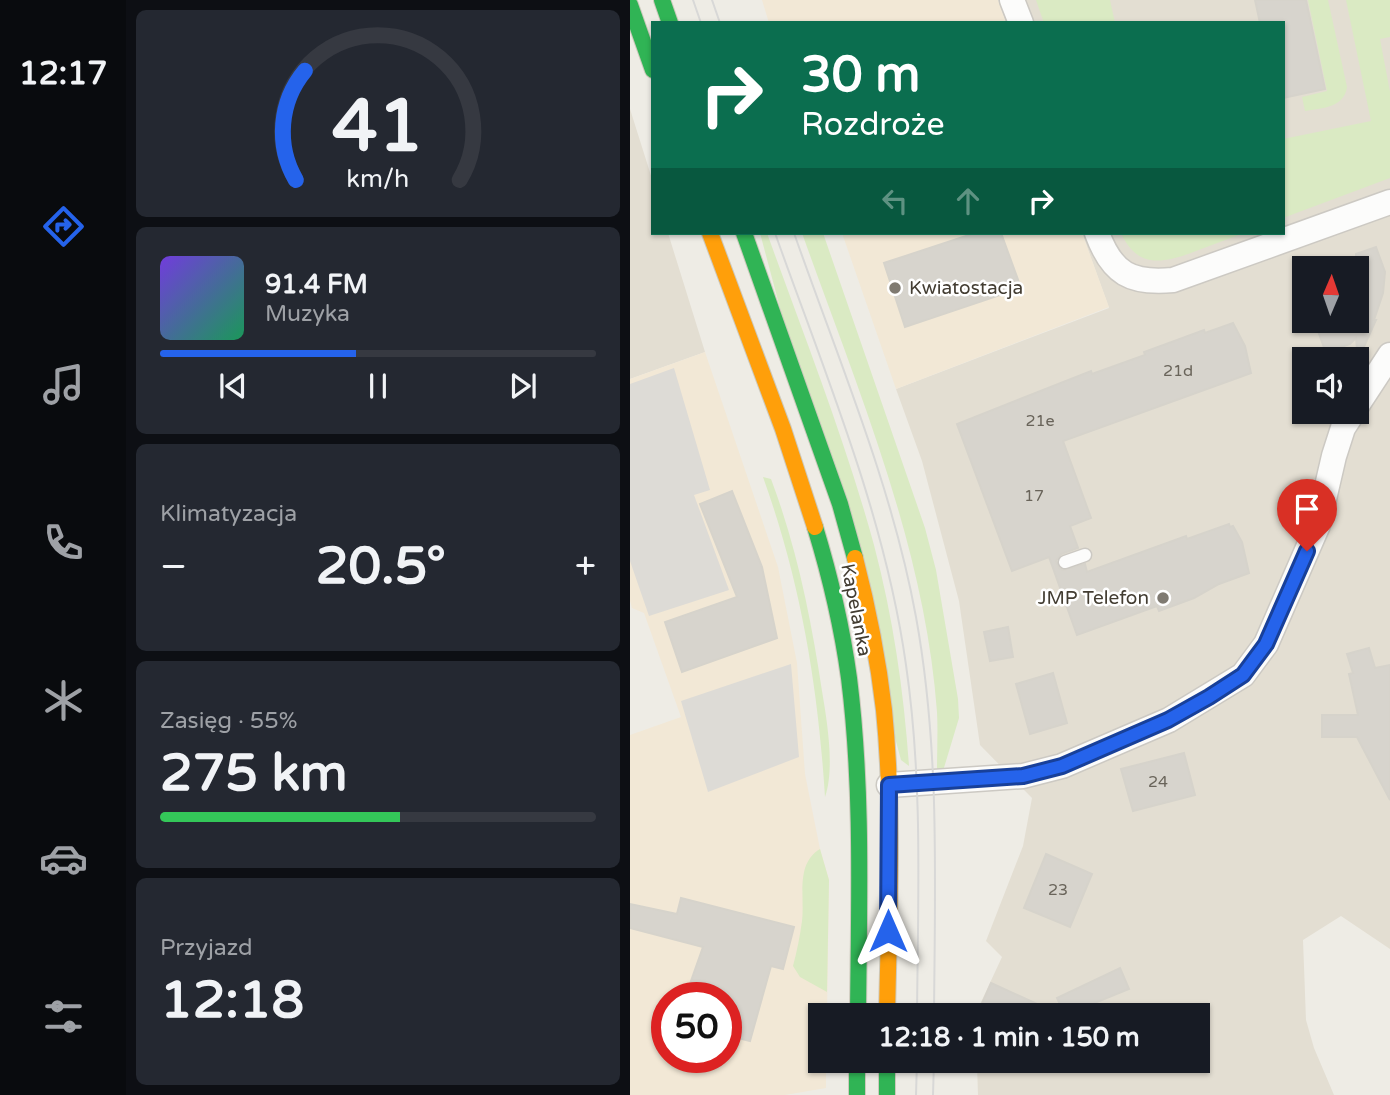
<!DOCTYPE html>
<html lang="pl">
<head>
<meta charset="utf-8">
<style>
	:root { --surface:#171b24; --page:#242831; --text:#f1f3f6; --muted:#9ea1a6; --line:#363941; --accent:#2563eb }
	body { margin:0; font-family:"Varela Round",sans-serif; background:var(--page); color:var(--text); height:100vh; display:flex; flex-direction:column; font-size:26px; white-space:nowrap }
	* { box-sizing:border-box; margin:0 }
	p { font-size:23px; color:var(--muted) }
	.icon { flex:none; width:38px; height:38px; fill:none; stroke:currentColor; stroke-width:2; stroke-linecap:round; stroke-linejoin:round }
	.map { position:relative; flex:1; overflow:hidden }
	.details { display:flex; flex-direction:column; gap:10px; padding:10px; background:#0d0f14; width:504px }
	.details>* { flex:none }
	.hud { position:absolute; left:21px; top:21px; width:634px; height:214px; border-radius:0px; box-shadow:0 2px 5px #0004; background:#0b6e4f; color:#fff; overflow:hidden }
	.needle { width:46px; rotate:2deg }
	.buttons { position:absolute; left:662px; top:256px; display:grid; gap:14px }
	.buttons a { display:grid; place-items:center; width:77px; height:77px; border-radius:0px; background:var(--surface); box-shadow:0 2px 5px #0004; font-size:35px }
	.speed { position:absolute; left:21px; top:982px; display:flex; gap:14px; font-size:35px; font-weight:700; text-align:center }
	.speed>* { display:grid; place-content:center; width:91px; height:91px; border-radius:50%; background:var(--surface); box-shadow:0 2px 5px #0004; line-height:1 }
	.speed .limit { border:10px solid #d22; background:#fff; color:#111 }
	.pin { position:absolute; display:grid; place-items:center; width:60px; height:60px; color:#fff; margin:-72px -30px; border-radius:50% 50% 50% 0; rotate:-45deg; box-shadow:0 0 7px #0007 }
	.pin .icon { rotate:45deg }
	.me { position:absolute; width:77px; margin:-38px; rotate:0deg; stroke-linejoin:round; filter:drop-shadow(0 0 5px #0008) }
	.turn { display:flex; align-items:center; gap:24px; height:147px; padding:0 35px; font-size:32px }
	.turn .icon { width:91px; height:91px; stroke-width:2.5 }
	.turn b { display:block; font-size:49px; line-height:60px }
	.lanes { display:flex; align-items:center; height:66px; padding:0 35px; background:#0003; justify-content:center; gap:35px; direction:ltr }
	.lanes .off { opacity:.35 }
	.big { font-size:52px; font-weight:800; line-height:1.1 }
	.details .widget { flex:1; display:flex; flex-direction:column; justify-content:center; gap:10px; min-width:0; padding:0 24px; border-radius:10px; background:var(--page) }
	.details .dial { align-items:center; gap:0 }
	.dial svg { height:182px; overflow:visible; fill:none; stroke:var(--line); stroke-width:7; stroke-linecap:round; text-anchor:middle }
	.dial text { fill:var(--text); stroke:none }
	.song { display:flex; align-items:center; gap:21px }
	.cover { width:84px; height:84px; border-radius:10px; background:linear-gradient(135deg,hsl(260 70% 55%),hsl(150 70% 35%)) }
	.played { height:7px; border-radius:4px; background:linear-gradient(90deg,var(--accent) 45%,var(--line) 45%) }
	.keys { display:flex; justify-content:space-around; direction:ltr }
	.heat { display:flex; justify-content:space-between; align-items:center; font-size:38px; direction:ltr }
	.charge { height:10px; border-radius:5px; background:linear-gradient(90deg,#34c759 55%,var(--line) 0) }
	.trip { position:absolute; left:178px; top:1003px; width:402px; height:70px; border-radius:0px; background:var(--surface); box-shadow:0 2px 5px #0004; font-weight:800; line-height:70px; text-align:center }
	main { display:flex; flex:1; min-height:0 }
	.tabs { display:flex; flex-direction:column; width:126px; justify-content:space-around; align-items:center; background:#090b0e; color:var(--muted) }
	.tabs .icon { width:49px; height:49px }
	.tabs .on { color:var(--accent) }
	.tabs b { font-size:32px; color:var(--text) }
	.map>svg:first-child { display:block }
</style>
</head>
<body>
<main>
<nav class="tabs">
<b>12:17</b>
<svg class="icon on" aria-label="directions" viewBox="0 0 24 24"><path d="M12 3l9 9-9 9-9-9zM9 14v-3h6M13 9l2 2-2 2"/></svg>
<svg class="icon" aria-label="music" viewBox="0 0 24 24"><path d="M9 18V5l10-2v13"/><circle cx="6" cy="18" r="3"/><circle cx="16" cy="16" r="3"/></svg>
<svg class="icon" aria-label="phone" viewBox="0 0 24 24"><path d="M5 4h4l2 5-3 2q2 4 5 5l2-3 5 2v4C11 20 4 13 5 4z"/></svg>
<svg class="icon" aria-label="climate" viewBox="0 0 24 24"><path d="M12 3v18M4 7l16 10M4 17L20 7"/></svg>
<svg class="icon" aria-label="car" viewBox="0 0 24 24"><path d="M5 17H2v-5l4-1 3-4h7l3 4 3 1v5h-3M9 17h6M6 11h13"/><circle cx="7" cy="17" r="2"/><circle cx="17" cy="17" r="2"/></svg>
<svg class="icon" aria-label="filters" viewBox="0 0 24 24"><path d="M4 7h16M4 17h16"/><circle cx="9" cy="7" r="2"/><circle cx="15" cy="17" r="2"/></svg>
</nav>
<section class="details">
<div class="widget dial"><svg viewBox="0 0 100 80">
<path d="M14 69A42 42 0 1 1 86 69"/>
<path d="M14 69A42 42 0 0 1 18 21" stroke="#2563eb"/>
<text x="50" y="56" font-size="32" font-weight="700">41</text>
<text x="50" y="72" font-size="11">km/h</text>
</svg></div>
<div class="widget">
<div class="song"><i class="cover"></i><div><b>91.4 FM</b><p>Muzyka</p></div></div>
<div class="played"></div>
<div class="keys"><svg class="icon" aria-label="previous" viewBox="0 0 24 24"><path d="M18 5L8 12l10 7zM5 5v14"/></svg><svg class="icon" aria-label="pause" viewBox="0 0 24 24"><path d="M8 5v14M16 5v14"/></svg><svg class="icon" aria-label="next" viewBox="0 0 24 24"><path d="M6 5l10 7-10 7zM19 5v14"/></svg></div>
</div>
<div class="widget"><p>Klimatyzacja</p>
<div class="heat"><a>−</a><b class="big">20.5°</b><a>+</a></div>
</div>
<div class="widget"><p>Zasięg · 55%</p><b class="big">275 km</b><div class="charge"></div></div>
<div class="widget"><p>Przyjazd</p><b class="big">12:18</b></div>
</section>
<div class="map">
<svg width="760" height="1095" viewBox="0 0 760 1095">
	<rect width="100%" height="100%" fill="#eeece5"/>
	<!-- residential -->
	<path fill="#e3ded2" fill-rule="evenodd" d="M 368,0 L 760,0 L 760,949 L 711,916 L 673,940 L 676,1020 L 684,1048 L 704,1095 L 348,1095 L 347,1064 L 340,1061 L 569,1060 L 569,1015 L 345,1015 L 372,957 L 356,941 L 393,846 L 402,798 L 350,745 L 329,601 L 292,461 L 266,389 L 479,308 L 452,233 L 653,233 L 653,23 L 376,23 ZM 674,268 L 726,268 L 726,320 L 674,320 ZM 674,359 L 726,359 L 726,411 L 674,411 Z
		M 0,109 L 23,182 L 23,233 L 38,233 L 75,352 L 0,379 Z"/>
	<!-- commercial -->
	<path fill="#f2e8d6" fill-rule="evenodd" d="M 132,0 L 368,0 L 376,23 L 139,23 Z
		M 212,233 L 452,233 L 479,307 L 266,389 Z
		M 75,352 L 148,567 L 167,663 L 175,774 L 190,849 L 199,880 L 197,1015 L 191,1015 L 191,1060 L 196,1061 L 196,1088 L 155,1095 L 0,1095 L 0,735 L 51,717 L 14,613 L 2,608 L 0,601 L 0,379 ZM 37,998 L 96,998 L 96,1057 L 37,1057 Z"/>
	<!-- green -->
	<path fill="#daeac3" d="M 406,0 L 480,0 L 485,23 L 414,23 Z
		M 678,0 L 698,0 L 717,87 C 714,108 692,108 675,111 L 672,97 L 697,91 Z
		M 716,0 L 760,0 L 760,37 L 750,39 L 760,92 L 760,178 L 653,218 L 653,139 L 741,121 Z
		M 130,233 L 137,233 C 174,336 215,439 244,545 C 263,617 274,692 279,766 L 271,760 Z
		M 172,233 L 193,233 L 295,528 L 306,570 L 328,699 L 329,718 L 313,771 L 307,770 C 307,751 308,731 307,712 C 295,546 227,388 172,233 Z
		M 491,233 L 614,233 C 598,239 582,245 566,251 C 534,263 508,270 491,233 Z
		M 133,477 L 141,479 C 167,548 181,618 192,691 C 197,721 205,768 195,797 C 188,686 171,583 133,477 Z
		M 190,849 L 199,880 L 197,992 L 170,977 L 163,966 C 167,951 170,936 172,921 C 175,897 165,864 190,849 Z"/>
	<!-- parking -->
	<path fill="#dddbd6" d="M 44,368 L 80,490 L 64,495 L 99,590 L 19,616 L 0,561 L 0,384 Z
		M 161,664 L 169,757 L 78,792 L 51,701 Z"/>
	<!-- building -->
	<path fill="#d7d4cd" stroke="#d6d3cb" stroke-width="2" d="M 625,0 L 676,0 L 695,89 L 653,98 L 653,23 L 630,23 Z
		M 345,233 L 371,233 L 391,288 L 275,327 L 254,263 Z
		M 746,247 L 755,272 L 753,293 L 744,320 L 746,320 L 728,360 L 726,338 L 720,344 L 696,353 L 684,320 L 726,320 L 726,254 Z
		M 603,323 L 615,346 L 621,373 L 433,441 L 461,518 L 440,526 L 448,548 L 431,554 L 426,561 L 429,568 L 433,570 L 455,564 L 457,572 L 556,536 L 557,539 L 599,524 L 600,527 L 603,526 L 612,542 L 619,573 L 589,584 L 564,598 L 529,611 L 527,606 L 447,635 L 419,557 L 382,571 L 327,424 L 461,371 L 462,374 L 515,355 L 514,352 L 574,330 L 575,333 Z
		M 102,491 L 132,567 L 147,638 L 52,672 L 35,622 L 107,597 L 70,504 Z
		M 378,627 L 383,657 L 360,661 L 354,632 Z
		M 739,648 L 745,668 L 760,665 L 760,800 L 727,737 L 692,737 L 692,715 L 728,715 L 719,674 L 723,673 L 717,654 Z
		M 423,673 L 437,723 L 400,734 L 386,684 Z
		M 554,753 L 565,795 L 503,811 L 491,769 Z
		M 416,854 L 462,874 L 440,927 L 394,908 Z
		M 51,898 L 164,927 L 153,969 L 141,966 L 120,1041 L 96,1035 L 96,998 L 55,998 L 73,947 L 0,928 L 0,904 L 47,914 Z
		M 490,968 L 499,989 L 435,1015 L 427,998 Z
		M 361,983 L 431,1015 L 347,1015 Z"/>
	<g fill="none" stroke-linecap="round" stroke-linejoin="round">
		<!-- lane casing -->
		<g stroke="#ccc9c3" stroke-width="15">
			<path id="lane" d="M 435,562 L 455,555"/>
		</g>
		<!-- street casing -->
		<g stroke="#ccc9c3" stroke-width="27">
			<path id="street" d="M 382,0 L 391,23
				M 467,233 C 482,274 501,284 543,280 L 760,202
				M 726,407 L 760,355
				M 259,785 L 393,776 L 432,766 L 539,720 L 613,675 L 636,644 L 688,525 L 704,456 L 713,428 L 724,411"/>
		</g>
		<!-- fast casing -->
		<g stroke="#cdc9bc" stroke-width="18">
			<path id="fast" d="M 32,0 L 40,23
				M 0,5 L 23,70
				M 114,233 L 210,504 L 225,558
				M 185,527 C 200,576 212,627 219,678 C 233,790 229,903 228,1015
				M 227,1060 L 227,1095
				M 257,1060 L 257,1095"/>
		</g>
		<!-- slow casing -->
		<g stroke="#cdc9bc" stroke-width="18">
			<path id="slow" d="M 80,233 L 153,429 L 185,527
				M 225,558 C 238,608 248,658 254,710 C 264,811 259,914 257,1015"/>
		</g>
		<!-- lane -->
		<use href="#lane" stroke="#fcfcfb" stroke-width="12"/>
		<!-- street -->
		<use href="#street" stroke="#fcfcfb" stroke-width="24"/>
		<!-- fast -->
		<use href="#fast" stroke="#30b455" stroke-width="16"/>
		<!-- slow -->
		<use href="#slow" stroke="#ff9f0a" stroke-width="16"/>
		<!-- tram -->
		<path stroke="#d8d8d7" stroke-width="2" d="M 63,0 L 71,23
			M 82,0 L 90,23
			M 145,233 C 195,374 255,515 276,665 C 293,781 288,898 287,1015
			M 164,233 C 208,359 262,485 286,617 C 310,749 305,882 304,1015
			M 286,1095 L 287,1060
			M 303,1095 L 304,1060"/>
	</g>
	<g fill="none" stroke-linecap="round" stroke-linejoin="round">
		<!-- route casing -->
		<g stroke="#184099" stroke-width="18">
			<path id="route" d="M 258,931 L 259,785 L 393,776 L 432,766 L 538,720 L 579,697 L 613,675 L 636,644 L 677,551"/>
		</g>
		<!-- route -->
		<use href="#route" stroke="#2563eb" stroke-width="12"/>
	</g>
	<!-- markers -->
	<g fill="#7f7a71" stroke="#fff" stroke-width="2.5">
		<circle cx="265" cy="288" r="7"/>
		<circle cx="533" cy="598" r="7"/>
	</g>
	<g text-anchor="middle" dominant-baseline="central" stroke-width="5" stroke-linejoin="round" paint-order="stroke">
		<!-- number labels -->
		<g font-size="16" fill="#69645a">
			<text x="548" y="371">21d</text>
			<text x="410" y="421">21e</text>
			<text x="404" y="496">17</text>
			<text x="528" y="782">24</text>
			<text x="428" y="890">23</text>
		</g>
		<!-- poi labels -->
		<g font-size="19" fill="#433d32" stroke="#fff" text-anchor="start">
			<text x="279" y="288">Kwiatostacja</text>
			<text x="519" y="598" text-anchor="end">JMP Telefon</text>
		</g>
		<!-- street labels -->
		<g font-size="19" fill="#433d32" stroke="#fff">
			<text transform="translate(226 610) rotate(79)">Kapelanka</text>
		</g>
	</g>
</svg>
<div class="buttons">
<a><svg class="needle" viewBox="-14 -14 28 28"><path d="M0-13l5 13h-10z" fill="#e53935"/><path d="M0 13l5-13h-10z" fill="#9ea1a6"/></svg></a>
<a><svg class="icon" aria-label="sound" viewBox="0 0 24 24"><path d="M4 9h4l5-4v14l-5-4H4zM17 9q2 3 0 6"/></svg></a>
</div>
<div class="speed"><div class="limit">50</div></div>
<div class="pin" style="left:677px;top:551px;background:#d93025"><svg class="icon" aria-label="arrive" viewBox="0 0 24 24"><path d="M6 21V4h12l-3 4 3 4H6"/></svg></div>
<svg class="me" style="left:258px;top:931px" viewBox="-20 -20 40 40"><path d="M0-17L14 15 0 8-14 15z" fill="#2563eb" stroke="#fff" stroke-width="4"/></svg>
<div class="trip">12:18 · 1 min · 150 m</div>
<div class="hud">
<div class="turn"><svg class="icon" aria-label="right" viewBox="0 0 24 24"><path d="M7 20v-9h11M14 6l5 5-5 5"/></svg><div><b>30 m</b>Rozdroże</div></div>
<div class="lanes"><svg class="icon off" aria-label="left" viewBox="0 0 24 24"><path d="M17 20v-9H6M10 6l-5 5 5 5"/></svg><svg class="icon off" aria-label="ahead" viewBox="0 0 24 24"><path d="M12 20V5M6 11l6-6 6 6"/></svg><svg class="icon" aria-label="right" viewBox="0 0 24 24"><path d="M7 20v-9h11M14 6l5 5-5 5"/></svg></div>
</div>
</div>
</main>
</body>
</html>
